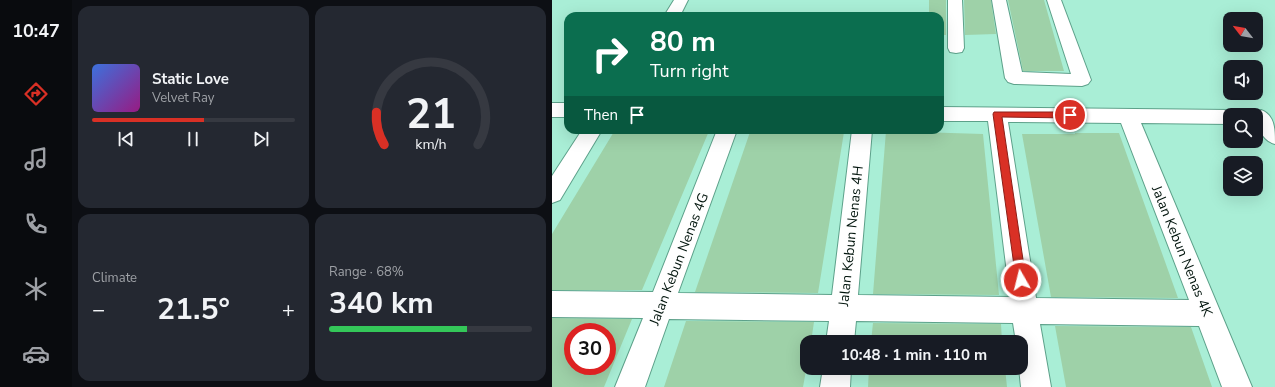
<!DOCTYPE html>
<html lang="en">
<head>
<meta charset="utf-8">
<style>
	:root { --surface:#171b24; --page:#242831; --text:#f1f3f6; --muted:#9ea1a6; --line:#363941; --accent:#d93025 }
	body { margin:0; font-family:"Nunito Sans",sans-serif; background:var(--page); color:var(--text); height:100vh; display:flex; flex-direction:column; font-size:15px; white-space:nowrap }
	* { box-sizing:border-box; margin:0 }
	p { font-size:13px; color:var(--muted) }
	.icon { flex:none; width:22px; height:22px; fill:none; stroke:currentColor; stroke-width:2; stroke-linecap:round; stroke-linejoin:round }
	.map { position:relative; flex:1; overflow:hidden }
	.drawer { display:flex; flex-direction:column; gap:6px; padding:6px; background:#0d0f14; width:480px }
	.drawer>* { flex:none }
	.banner { position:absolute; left:12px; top:12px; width:380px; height:122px; border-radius:12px; box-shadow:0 4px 16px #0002; background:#0b6e4f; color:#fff; overflow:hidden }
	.needle { width:26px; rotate:301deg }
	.tools { position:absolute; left:671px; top:12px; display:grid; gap:8px }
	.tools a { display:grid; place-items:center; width:40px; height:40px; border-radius:8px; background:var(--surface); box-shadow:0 4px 16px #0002; font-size:20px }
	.speed { position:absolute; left:12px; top:323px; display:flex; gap:8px; font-size:20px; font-weight:700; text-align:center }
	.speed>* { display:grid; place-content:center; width:52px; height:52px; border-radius:50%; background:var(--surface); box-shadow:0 4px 16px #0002; line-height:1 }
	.speed .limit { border:6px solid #d22; background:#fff; color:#111 }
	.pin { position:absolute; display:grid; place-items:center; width:34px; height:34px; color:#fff; margin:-17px; border:2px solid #fff; border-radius:50%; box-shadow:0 1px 4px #0007 }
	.me { position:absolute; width:44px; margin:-22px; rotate:352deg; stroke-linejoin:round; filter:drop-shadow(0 0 3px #0008) }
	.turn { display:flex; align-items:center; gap:14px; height:84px; padding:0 20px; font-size:18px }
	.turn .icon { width:52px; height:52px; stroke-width:2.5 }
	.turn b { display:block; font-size:28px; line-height:34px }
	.then { display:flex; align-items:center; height:38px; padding:0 20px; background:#0003; gap:8px; font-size:15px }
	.big { font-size:30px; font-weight:700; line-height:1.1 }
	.drawer .card { flex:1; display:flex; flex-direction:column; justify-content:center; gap:6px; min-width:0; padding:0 14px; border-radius:12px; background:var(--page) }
	.drawer .dial { align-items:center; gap:0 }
	.dial svg { height:104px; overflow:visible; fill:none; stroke:var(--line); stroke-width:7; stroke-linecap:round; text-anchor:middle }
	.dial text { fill:var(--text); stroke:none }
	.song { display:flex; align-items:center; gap:12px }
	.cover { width:48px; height:48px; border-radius:6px; background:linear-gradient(135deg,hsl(220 70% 55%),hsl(310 70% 35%)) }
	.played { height:4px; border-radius:2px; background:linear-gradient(90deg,var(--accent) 55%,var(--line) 55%) }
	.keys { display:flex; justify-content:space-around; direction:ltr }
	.heat { display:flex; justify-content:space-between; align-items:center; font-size:22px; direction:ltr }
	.charge { height:6px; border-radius:3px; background:linear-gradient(90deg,#34c759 68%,var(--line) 0) }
	.drawer .tiles { flex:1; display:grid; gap:6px; grid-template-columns:repeat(2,1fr) }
	.trip { position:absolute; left:248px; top:335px; width:228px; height:40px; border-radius:12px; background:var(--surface); box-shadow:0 4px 16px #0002; font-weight:700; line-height:40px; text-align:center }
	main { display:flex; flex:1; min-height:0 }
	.menu { display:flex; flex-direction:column; width:72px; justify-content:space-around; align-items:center; background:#090b0e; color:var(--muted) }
	.menu .icon { width:28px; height:28px }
	.menu .selected { color:var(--accent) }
	.menu b { font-size:18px; color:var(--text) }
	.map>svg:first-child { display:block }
</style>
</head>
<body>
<main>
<nav class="menu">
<b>10:47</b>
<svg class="icon selected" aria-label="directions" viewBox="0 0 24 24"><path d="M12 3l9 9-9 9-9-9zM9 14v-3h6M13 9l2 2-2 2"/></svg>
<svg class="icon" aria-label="music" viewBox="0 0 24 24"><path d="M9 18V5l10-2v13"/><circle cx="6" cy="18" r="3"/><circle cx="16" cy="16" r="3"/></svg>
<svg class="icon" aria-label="phone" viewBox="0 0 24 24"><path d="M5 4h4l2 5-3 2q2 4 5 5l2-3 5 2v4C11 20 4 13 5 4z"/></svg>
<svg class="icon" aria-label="climate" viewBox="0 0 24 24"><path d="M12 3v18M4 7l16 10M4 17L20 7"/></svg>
<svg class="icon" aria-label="car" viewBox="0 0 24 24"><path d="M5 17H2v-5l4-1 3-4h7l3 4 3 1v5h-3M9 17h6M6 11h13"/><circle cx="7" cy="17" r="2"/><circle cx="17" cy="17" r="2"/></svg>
</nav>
<section class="drawer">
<div class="tiles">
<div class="card">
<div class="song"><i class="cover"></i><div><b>Static Love</b><p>Velvet Ray</p></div></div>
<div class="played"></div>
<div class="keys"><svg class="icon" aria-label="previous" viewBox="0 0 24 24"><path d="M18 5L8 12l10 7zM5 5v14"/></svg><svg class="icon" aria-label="pause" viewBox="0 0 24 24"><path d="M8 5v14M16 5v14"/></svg><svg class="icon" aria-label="next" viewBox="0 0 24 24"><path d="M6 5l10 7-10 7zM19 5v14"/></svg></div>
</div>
<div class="card dial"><svg viewBox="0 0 100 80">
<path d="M14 69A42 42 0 1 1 86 69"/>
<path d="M14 69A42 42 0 0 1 8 44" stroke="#d93025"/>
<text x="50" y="56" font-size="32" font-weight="700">21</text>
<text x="50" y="72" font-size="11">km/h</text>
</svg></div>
<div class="card"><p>Climate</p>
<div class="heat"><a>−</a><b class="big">21.5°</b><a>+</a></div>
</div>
<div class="card"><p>Range · 68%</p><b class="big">340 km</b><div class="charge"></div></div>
</div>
</section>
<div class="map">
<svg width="723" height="387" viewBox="0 0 723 387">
	<rect width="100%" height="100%" fill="#a9eed6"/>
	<!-- building -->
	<path fill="#9ed1a8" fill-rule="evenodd" d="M 377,0 L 394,0 L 394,35 L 388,35 L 388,16 L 377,16 Z
		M 412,0 L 439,0 L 444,34 L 413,35 Z
		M 456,0 L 492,0 L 512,71 L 471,71 Z
		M 63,130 L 157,131 L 90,290 L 0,290 L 0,234 Z
		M 249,131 L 292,132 L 266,293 L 143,292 L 198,132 L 248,133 Z
		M 334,131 L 431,134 L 447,295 L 321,294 Z
		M 523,133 L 567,133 L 626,298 L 499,297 L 470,134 L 523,134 Z
		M 0,318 L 80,319 L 52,387 L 0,387 ZM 21,332 L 55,332 L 55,366 L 21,366 Z
		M 134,321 L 262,322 L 259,342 L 255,342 L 255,365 L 251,387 L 112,387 Z
		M 321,323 L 449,324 L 450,342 L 319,342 Z
		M 503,326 L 639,327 L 660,387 L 514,387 Z
		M 317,368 L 453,368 L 455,387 L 316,387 Z"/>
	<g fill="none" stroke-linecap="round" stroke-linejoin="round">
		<!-- minor casing -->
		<g stroke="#5da18a" stroke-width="2">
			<path id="minor" d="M 122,0 L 136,0 L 128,16 L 112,16 Z
				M 396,0 L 410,0 L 412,48 L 410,52 L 404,53 L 398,52 L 396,48 Z
				M 440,0 L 454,0 L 470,72 L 519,74 L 495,0 L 509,0 L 539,80 L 536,84 L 530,86 L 462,84 L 456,82 L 453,78 Z
				M 0,103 L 16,103 L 16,117 L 0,117 Z
				M 388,107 L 678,110 L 685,112 L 686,115 L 678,115 L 678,124 L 589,123 L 700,387 L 670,387 L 647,326 L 488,324 L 499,387 L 469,387 L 467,368 L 469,368 L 469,342 L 464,342 L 461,323 L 304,321 L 302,342 L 274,342 L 277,321 L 117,319 L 93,387 L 63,387 L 91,318 L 0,317 L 0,291 L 101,292 L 165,130 L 185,130 L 126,293 L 280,295 L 300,130 L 320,130 L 306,295 L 458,297 L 436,121 L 388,121 ZM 456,122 L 569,123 L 637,300 L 484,298 Z
				M 709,110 C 723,115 723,130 723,144 C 711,141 704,127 704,115 L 701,115 L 702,112 Z
				M 30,130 L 50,130 L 8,200 L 0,203 L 0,176 Z
				M 271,368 L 299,368 L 298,387 L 268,387 Z"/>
		</g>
		<!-- minor -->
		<use href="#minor" fill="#fff" fill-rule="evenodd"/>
	</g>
	<!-- route -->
	<path fill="#d93025" stroke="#8d1f18" d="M 442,112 L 518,112 L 522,115 L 518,118 L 450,117 L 474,280 L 473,284 L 469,285 L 465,284 L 464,280 L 441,114 Z"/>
	<g text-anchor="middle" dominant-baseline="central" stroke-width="3.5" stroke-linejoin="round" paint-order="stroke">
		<!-- street labels -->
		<g font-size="14" fill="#00140c" stroke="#fefefe">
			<text transform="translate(299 236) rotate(-84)">Jalan Kebun Nenas 4H</text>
			<text transform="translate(630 251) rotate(68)">Jalan Kebun Nenas 4K</text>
			<text transform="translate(127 259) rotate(-69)">Jalan Kebun Nenas 4G</text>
		</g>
	</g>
</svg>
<div class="tools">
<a><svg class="needle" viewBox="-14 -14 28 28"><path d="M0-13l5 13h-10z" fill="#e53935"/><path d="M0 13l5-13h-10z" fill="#9ea1a6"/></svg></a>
<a><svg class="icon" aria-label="sound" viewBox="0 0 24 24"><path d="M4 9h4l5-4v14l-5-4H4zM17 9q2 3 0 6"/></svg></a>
<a><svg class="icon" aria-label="search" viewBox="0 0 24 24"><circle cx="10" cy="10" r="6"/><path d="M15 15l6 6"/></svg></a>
<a><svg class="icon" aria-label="layers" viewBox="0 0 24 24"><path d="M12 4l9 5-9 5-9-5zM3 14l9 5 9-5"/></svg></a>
</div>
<div class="speed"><div class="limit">30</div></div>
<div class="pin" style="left:518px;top:115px;background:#d93025"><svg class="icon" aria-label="arrive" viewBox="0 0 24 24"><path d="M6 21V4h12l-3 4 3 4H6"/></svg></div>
<svg class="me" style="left:469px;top:280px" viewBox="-20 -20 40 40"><circle r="17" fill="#d93025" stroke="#fff" stroke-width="3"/><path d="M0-11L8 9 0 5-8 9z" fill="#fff"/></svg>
<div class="trip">10:48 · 1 min · 110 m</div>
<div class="banner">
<div class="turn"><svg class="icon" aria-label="right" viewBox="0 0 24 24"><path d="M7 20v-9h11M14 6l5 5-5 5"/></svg><div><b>80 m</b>Turn right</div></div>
<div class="then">Then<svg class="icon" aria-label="arrive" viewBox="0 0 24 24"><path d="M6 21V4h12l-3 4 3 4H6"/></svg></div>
</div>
</div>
</main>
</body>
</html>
